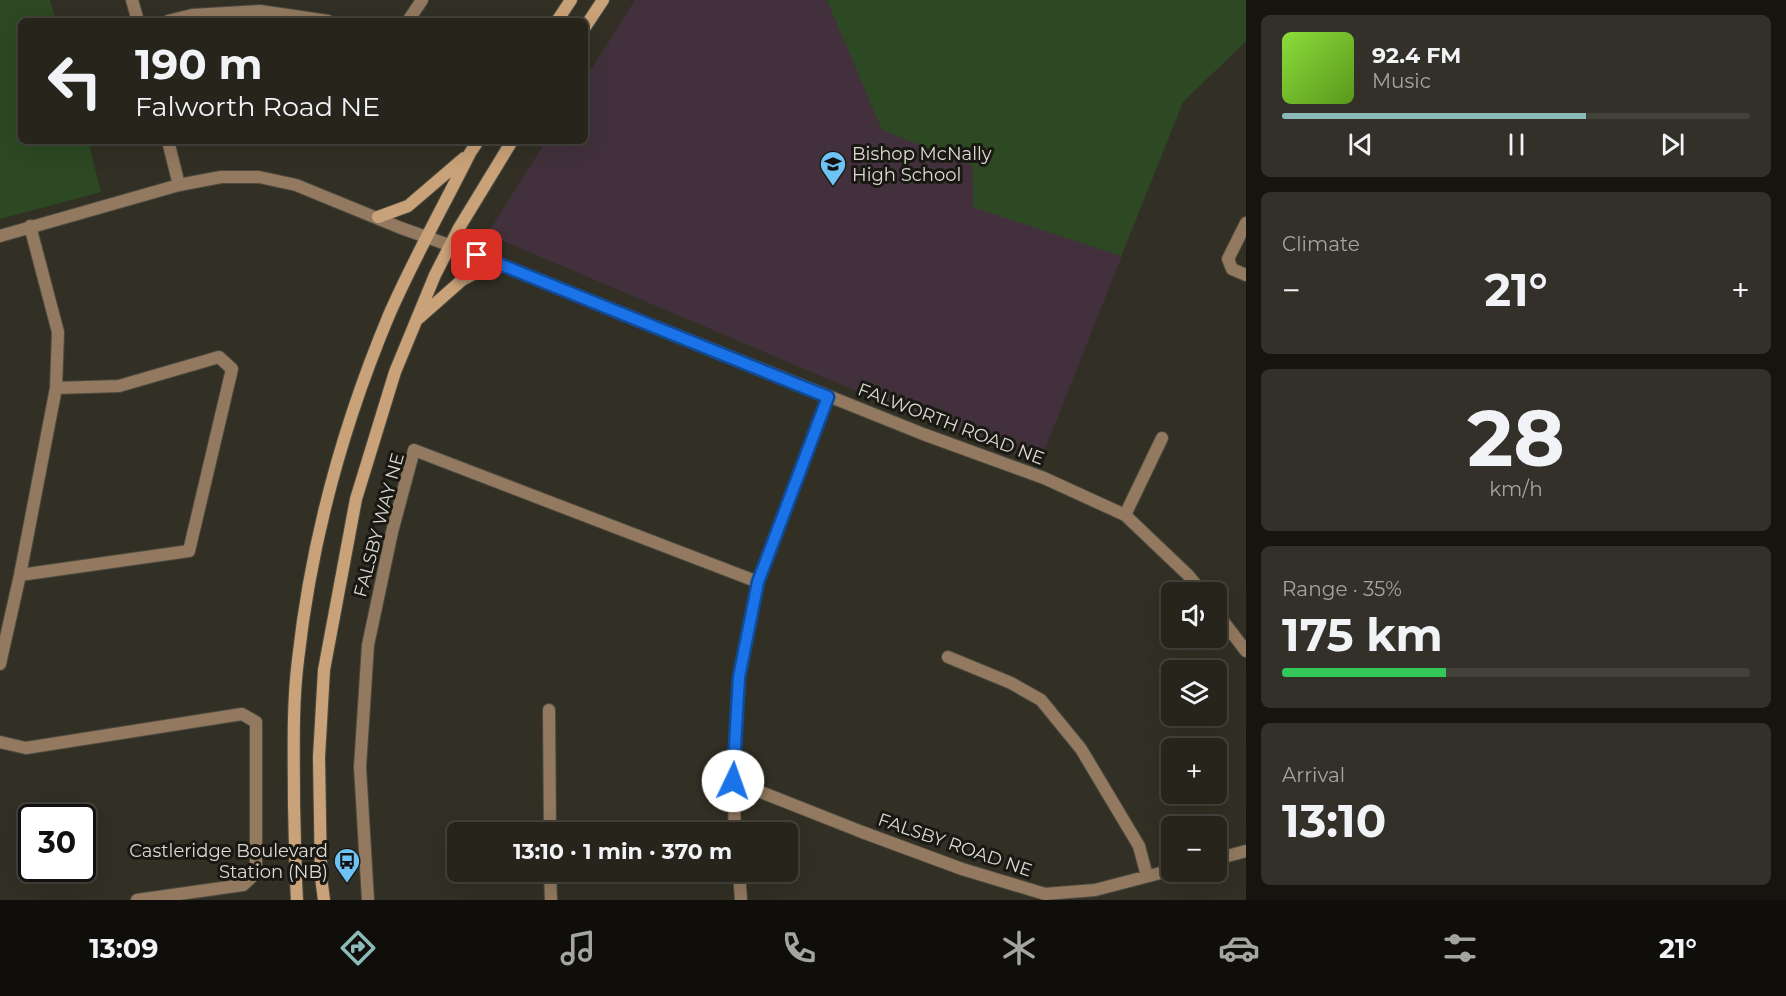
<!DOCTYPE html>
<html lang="en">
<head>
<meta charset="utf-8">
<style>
	:root { --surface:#26241b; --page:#323028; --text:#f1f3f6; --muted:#a4a4a3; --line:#42413a; --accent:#8bbbb9 }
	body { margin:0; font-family:Montserrat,sans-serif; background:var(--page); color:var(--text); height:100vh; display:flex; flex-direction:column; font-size:22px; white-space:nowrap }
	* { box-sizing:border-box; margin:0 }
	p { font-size:20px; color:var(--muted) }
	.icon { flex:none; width:33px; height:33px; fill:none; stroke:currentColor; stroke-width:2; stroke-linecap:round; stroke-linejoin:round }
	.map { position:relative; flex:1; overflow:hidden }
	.drawer { display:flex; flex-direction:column; gap:15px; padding:15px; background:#15140f; width:540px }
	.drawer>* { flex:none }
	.hud { position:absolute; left:18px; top:18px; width:570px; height:126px; border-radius:9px; box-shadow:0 6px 24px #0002,0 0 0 2px var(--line); background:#26241b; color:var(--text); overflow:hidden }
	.buttons { position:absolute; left:1161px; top:582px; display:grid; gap:12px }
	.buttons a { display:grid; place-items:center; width:66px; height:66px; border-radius:9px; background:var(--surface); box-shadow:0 6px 24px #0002,0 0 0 2px var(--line); font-size:30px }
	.speed { position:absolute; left:18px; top:804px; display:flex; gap:12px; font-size:30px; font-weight:700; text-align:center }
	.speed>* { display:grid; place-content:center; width:78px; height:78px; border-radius:50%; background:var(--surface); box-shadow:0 6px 24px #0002,0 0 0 2px var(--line); line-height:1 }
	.speed .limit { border:3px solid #111; border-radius:9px; background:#fff; color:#111 }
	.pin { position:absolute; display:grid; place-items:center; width:51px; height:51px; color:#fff; margin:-26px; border-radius:12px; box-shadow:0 3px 9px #0006 }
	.me { position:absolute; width:66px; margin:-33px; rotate:3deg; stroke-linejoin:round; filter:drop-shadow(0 0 4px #0008) }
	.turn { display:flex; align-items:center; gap:21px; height:126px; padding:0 18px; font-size:27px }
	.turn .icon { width:78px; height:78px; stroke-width:2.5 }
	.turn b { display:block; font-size:42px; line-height:51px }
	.big { font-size:45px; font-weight:700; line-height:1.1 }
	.drawer .widget { flex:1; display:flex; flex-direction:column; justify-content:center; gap:9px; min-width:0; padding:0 21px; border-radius:9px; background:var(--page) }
	.drawer .dial { align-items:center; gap:0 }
	.dial b { font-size:78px; line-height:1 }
	.song { display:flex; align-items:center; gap:18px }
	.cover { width:72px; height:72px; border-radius:9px; background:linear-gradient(135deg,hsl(90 70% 55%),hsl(90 70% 35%)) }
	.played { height:6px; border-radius:3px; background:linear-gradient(90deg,var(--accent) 65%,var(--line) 65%) }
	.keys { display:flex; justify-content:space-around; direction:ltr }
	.heat { display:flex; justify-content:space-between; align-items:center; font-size:33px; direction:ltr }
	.charge { height:9px; border-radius:4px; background:linear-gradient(90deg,#34c759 35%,var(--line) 0) }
	.trip { position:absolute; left:447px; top:822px; width:351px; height:60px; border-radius:9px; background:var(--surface); box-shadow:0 6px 24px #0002,0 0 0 2px var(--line); font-weight:700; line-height:60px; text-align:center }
	.tabs { display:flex; height:96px; justify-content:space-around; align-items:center; background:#0f0e0b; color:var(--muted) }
	.tabs .icon { width:42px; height:42px }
	.tabs .active { color:var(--accent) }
	.tabs b { font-size:27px; color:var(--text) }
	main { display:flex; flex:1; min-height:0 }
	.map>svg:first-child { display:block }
</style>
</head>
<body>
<main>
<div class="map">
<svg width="1246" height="900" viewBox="0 0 1246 900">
	<rect width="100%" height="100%" fill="#323024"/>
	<!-- education -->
	<path fill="#42313c" d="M 635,0 L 1246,0 L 1246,41 L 1183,102 L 1039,464 L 854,390 L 487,234 L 546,141 L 585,141 L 585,79 Z"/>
	<!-- green -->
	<path fill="#2c4923" d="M 0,0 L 50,0 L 56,21 L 21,21 L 21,141 L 88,141 L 101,192 L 0,219 Z
		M 827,0 L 1246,0 L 1246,41 L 1183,102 L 1121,256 L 973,207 L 973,166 L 882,130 Z"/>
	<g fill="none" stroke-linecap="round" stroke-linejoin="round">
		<!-- minor casing -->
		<g stroke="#4d4b40" stroke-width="14">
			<path id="minor" d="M 132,0 L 138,21
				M 168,21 L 192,15 L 260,11 L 328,21
				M 408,21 L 422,0
				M 168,141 L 179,185
				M 1246,223 L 1228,259 L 1232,269 L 1246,275
				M 0,236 L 179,185 L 221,177 L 259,177 L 296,185 L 401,228 L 477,255 L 923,434 L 1044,478 L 1125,515 L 1188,575 L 1202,592
				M 1125,515 L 1162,438
				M 20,575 L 189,551 L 232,369 L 219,357 L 119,386 L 56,388
				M 1216,612 L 1246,651
				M 948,657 L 1011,683 L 1041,700 L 1081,749 L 1139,846 L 1147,876
				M 0,664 L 20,575 L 56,388 L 58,332 L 30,226
				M 549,710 L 550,832
				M 0,742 L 26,748 L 242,714 L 256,722 L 256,873 L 243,885 L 137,900
				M 733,781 L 862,832 L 962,869 L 1045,894 L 1095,890 L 1172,870
				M 735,832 L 733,781 L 739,677 L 758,582 L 828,397
				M 1216,859 L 1246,851
				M 550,872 L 551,900
				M 739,872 L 741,900
				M 368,900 L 360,767 L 368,645 L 392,532 L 414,450 L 758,582"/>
		</g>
		<!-- secondary casing -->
		<g stroke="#4d4b40" stroke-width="14">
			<path id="secondary" d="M 557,21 L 571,0
				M 585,27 L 603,0
				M 378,217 L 408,206 L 464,158
				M 419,318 L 462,280 L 495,263
				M 297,900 C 295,868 295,837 294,805 C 294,757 292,708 298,660 C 311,542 343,425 389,315 C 413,260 443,207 470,153 L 478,141
				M 324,900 L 321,877 L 319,757 L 324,670 L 356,499 L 395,372 L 435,275 L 459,228 L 512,141"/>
		</g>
		<!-- minor -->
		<use href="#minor" stroke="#92795f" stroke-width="12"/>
		<!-- secondary -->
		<use href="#secondary" stroke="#caa279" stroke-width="12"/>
	</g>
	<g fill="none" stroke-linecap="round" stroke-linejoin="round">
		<!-- route casing -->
		<g stroke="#114b97" stroke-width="15">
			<path id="route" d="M 477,255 L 828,397 L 758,582 L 739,677 L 733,781"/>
		</g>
		<!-- route -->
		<use href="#route" stroke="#1a73e8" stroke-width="10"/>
	</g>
	<!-- icons -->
	<defs>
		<g id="school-pin" transform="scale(1.35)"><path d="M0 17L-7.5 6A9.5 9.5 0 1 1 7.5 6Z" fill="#6fc2f4" stroke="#191812"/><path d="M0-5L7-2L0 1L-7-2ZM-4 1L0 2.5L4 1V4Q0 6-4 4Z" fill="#111"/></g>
		<g id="bus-pin" transform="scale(1.35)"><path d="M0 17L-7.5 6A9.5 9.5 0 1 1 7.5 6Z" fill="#6fc2f4" stroke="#191812"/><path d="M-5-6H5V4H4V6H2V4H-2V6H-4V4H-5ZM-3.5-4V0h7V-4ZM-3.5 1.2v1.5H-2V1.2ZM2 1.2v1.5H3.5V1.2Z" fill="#111"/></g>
	</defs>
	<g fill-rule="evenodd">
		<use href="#school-pin" x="833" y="164"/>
		<use href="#bus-pin" x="347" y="861"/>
	</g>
	<g text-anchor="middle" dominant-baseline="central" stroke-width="6" stroke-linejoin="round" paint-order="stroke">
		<!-- poi labels -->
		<g font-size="18" fill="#dcdad3" stroke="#191812" text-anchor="start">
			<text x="852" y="154">Bishop McNally<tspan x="852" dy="21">High School</tspan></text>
			<text x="328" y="851" text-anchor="end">Castleridge Boulevard<tspan x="328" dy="21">Station (NB)</tspan></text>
		</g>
		<!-- street labels -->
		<g font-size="18" fill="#dcdad3" stroke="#191812">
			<text transform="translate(951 424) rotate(21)">FALWORTH ROAD NE</text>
			<text transform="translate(379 525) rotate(-75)">FALSBY WAY NE</text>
			<text transform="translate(955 845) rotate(19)">FALSBY ROAD NE</text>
		</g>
	</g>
</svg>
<div class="buttons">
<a><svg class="icon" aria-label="sound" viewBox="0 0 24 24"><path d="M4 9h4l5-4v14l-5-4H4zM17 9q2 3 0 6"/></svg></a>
<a><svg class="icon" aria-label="layers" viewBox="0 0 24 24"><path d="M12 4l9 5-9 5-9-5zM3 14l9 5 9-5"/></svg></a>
<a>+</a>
<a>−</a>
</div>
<div class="speed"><div class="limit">30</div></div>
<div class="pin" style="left:477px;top:255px;background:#d93025"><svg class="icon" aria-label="arrive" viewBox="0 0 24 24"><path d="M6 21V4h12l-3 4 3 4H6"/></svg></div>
<svg class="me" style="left:733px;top:781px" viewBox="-20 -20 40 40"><circle r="19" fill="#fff"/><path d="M0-13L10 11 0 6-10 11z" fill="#1a73e8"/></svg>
<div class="trip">13:10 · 1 min · 370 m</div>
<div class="hud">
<div class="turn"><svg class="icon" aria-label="left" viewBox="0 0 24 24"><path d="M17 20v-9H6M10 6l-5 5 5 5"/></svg><div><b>190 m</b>Falworth Road NE</div></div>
</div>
</div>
<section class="drawer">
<div class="widget">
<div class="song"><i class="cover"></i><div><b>92.4 FM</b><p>Music</p></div></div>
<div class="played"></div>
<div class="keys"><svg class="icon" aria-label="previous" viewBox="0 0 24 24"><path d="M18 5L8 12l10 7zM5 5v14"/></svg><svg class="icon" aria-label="pause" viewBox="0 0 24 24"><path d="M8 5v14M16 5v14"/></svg><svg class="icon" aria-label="next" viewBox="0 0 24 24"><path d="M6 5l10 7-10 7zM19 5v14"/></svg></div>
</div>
<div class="widget"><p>Climate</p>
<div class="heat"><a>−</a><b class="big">21°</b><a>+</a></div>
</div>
<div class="widget dial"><b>28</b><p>km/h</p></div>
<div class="widget"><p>Range · 35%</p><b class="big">175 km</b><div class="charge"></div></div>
<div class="widget"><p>Arrival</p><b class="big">13:10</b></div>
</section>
</main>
<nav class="tabs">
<b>13:09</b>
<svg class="icon active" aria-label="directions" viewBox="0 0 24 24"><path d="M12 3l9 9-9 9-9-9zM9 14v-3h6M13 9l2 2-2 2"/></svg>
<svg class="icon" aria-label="music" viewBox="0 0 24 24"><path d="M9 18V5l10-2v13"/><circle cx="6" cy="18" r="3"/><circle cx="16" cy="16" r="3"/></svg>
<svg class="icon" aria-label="phone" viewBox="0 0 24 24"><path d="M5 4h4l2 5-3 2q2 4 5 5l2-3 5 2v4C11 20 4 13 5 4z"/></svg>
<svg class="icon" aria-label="climate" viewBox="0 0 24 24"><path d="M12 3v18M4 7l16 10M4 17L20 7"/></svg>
<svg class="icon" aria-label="car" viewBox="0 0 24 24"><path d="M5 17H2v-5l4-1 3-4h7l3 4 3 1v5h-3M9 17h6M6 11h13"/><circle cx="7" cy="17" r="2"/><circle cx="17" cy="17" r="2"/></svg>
<svg class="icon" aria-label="filters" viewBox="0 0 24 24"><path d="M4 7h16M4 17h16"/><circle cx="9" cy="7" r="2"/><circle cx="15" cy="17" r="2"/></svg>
<b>21°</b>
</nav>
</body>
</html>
